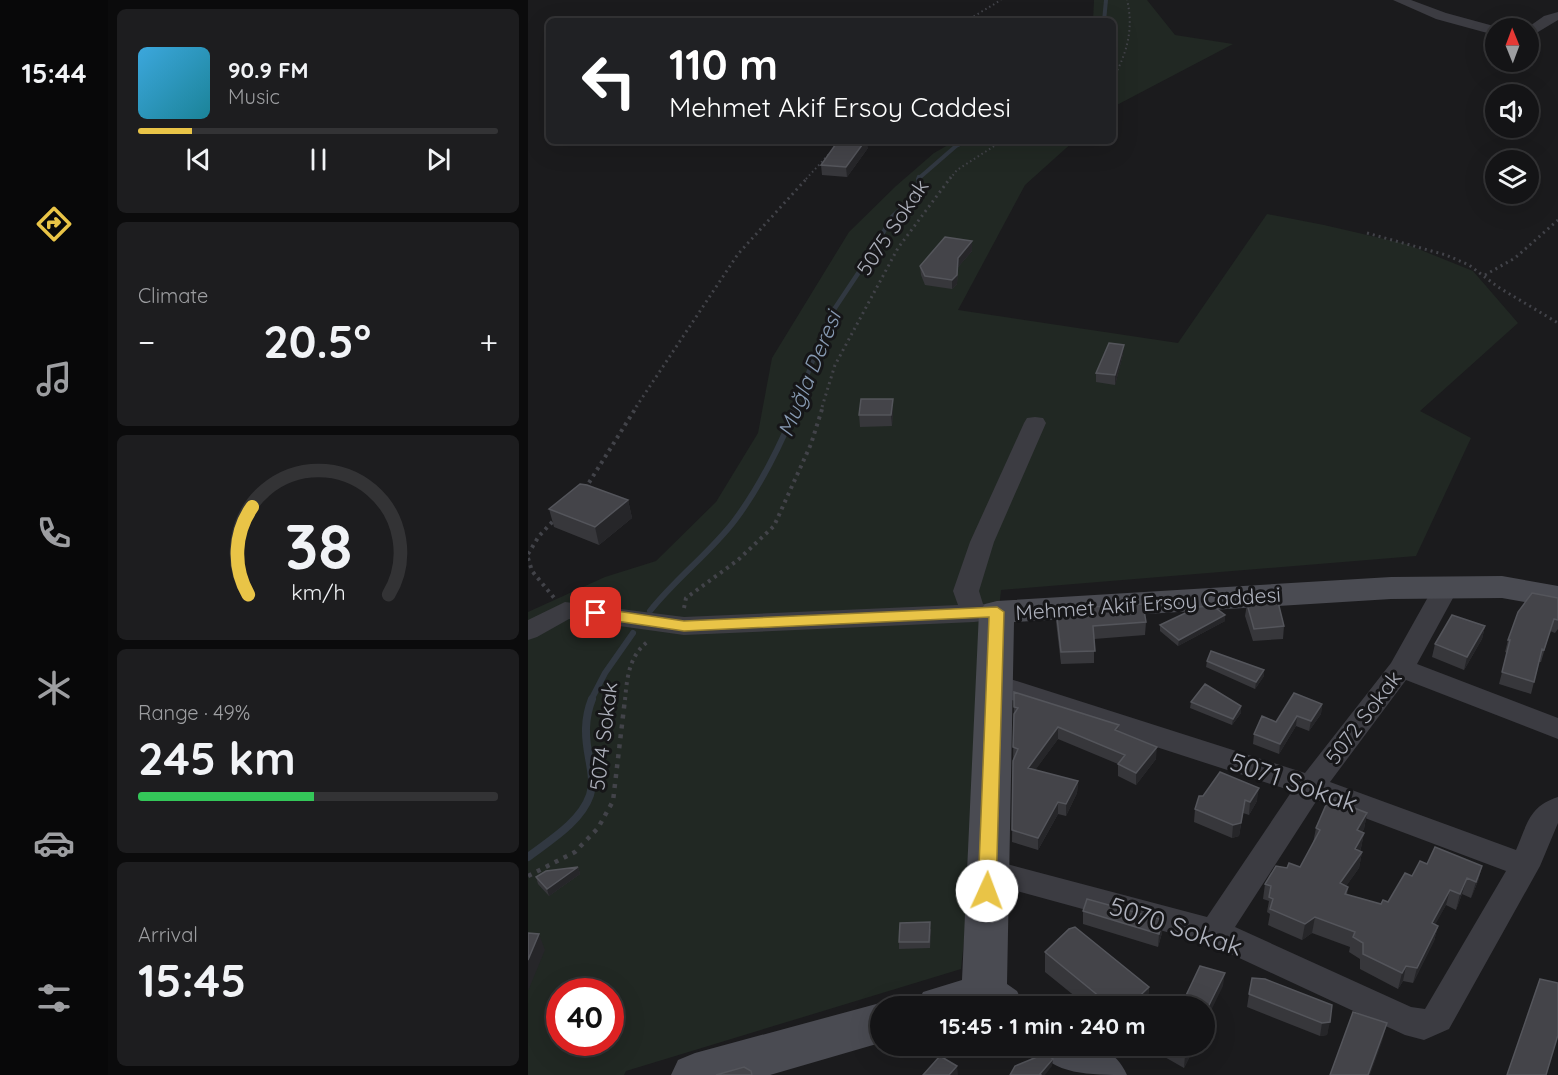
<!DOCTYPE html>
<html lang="en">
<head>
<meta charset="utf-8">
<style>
	:root { --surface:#141416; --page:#1d1d1f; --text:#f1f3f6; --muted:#9d9ea1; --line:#333335; --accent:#e9c447 }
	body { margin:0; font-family:Quicksand,sans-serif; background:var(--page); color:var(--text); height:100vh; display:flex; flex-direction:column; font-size:22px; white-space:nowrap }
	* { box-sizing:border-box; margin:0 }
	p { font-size:20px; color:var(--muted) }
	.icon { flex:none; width:33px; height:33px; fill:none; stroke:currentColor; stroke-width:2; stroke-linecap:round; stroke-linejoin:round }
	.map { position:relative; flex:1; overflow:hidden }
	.side { display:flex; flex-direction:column; gap:9px; padding:9px; background:#0b0b0c; width:420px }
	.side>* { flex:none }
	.banner { position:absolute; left:18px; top:18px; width:570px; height:126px; border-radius:9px; box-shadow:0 6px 24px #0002,0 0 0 2px var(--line); background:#202124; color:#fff; overflow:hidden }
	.needle { width:39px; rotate:359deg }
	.tools { position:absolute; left:957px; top:18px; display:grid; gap:12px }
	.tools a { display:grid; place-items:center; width:54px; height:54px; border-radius:50%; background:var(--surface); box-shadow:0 6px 24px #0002,0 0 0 2px var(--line); font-size:30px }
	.speed { position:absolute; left:18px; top:978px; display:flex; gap:12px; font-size:30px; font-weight:700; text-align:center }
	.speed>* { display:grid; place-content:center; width:78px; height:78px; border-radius:50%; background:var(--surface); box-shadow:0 6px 24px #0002,0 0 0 2px var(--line); line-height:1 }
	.speed .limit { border:9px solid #d22; background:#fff; color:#111 }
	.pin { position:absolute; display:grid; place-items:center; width:51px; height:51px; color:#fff; margin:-26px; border-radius:12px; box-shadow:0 3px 9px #0006 }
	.me { position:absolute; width:66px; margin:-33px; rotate:2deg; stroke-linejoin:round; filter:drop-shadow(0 0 4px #0008) }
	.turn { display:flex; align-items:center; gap:21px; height:126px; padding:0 24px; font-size:27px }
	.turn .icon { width:78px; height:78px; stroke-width:2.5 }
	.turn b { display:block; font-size:42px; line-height:51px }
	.big { font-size:45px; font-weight:700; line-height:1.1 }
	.side .tile { flex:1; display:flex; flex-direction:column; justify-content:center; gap:9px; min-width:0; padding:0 21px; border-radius:9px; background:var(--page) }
	.side .dial { align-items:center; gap:0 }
	.dial svg { height:156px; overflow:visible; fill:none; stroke:var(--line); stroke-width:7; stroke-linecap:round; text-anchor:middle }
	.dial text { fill:var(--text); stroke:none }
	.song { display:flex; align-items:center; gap:18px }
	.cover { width:72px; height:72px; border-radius:9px; background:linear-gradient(135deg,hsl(200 70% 55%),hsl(190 70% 35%)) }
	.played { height:6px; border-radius:3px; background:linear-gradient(90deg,var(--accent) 15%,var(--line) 15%) }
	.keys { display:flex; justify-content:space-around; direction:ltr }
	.heat { display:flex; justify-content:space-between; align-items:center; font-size:33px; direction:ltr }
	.charge { height:9px; border-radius:4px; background:linear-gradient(90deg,#34c759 49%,var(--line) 0) }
	.trip { position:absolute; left:342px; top:996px; width:345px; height:60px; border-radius:30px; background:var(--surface); box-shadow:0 6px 24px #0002,0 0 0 2px var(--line); font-weight:700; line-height:60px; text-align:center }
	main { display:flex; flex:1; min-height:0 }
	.dock { display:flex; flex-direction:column; width:108px; justify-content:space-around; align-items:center; background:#080809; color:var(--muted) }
	.dock .icon { width:42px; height:42px }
	.dock .on { color:var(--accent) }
	.dock b { font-size:27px; color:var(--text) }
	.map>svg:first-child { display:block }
</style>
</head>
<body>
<main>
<nav class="dock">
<b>15:44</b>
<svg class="icon on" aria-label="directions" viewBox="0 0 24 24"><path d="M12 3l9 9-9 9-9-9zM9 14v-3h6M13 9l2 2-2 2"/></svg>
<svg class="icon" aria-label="music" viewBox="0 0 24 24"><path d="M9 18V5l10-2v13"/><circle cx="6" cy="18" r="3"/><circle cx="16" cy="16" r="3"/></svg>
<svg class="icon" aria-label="phone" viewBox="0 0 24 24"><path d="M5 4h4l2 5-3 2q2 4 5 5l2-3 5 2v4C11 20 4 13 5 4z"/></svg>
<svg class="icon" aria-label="climate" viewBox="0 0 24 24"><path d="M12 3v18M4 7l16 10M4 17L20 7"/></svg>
<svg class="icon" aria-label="car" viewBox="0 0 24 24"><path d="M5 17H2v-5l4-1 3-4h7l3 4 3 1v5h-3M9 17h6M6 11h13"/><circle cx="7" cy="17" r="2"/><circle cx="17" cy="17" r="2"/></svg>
<svg class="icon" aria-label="filters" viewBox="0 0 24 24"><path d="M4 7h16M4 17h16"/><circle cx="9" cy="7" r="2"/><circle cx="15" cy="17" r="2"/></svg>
</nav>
<section class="side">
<div class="tile">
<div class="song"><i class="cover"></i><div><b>90.9 FM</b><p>Music</p></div></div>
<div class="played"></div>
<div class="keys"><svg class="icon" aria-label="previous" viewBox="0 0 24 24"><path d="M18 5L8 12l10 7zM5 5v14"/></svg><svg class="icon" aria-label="pause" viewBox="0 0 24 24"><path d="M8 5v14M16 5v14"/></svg><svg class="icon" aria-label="next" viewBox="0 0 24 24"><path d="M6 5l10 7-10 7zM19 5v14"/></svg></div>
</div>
<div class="tile"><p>Climate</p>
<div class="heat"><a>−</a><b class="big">20.5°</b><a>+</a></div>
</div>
<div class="tile dial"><svg viewBox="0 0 100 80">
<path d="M14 69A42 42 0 1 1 86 69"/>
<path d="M14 69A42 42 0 0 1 16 24" stroke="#e9c447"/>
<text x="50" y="56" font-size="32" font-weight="700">38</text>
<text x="50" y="72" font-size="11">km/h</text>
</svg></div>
<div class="tile"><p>Range · 49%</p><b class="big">245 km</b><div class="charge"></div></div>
<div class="tile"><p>Arrival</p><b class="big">15:45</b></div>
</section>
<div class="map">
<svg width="1030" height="1075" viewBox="0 0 1030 1075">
	<rect width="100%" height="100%" fill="#1b1b1d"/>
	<!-- green -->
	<path fill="#212823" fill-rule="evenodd" d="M 566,0 L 619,0 L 647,35 L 705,44 L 585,107 L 585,21 L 565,21 Z
		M 427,141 L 546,141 L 497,185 L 430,310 L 650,343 L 739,214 L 796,225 L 878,244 L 945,271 L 990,323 L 892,411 L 943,438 L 888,556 L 473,590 L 433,969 L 98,1071 L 96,1075 L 0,1075 L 0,612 L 77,577 L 128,561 L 188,502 L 230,433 L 244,358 L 321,232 L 368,186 L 406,153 ZM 32,992 L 82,992 L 82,1042 L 32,1042 Z"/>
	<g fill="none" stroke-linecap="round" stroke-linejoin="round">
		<!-- stream-far3 -->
		<path stroke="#313841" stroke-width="4" d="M 576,21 L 578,0
			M 390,179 L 428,146 L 438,141"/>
		<!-- stream-far2 -->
		<path stroke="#313841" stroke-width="4.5" d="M 267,407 L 303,314 L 343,254 L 364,217 L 389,194 L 391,177"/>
		<!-- stream-far1 -->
		<path stroke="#313841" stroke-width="6" d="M 122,611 C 148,578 183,552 207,520 C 231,488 254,443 268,406
			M 63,700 L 77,673 L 105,633"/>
		<!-- stream -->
		<path stroke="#313841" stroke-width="8" d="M 0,857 C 21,841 53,822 62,795 C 66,783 63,770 61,758 C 57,737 56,719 64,699"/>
		<!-- path-far3 -->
		<path stroke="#424349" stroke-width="2" stroke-dasharray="1.5 3" stroke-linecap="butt" d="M 438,21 L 473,0
			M 585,78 C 599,54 606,28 599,0
			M 278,179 L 301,154
			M 422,179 L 429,170 L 474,141"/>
		<!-- path-far2 -->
		<path stroke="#424349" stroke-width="3" stroke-dasharray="2 4" stroke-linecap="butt" d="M 839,233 L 918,255 L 941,265 L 970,287 L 1030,323
			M 957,275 L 987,258 L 1030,220
			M 108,407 L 210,254 L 280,177
			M 294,407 L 307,365 L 370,248 L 423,177"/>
		<!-- path-far1 -->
		<path stroke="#424349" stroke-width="4" stroke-dasharray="3 4.5" stroke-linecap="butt" d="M 57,489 L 109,406
			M 0,554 L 11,536 L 26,520
			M 0,558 L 4,571 L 27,599
			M 156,608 L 158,598 L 210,560 L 246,526 L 283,444 L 295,406
			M 97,700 C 99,678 101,654 122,640"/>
		<!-- path -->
		<path stroke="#424349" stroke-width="4.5" stroke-dasharray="4 6" stroke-linecap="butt" d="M 0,876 L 47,852 L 70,828 L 85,801 L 97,699"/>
		<!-- street -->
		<path fill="#3c3c42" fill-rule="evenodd" d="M 865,0 L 883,0 L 918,13 L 973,28 L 968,28 L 968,35 L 963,34 L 908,19 Z
			M 1030,12 L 1030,20 L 1000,38 L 999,28 L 1016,16 Z
			M 507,417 L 515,418 L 518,423 L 466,542 L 451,591 L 455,604 L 478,606 L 482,612 L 478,618 L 446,622 L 156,635 L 41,619 L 9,637 L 0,640 L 0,620 L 37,602 L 156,617 L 430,605 L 425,591 L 442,542 L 496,423 L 499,418 Z
			M 918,579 L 927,581 L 931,587 L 889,664 L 1030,718 L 1030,739 L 878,680 L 802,782 L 988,850 C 999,825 1001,806 1030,797 L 1030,823 L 1012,866 L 921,1029 L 896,1040 L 877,1035 L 679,943 L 449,880 L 445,871 L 449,862 L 460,859 L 679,917 L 764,791 L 456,691 L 452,684 L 456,677 L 466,675 L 476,677 L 777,773 L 863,663 L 909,581 ZM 789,800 L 978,871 L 897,1009 L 883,1007 L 707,927 Z"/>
		<!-- secondary -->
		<path fill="#4a4b52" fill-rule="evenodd" d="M 974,576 L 1030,586 L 1030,608 L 974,598 L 863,599 L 486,622 L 479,984 L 489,991 L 496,1005 L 388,1006 L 395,992 L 434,980 L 451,612 L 457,604 L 469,601 L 863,577 Z
			M 352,1003 L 363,1006 L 352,1006 L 352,1043 L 242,1075 L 143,1075 L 150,1060 L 167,1053 Z
			M 508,1046 C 545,1046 581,1035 599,1075 C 564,1075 522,1075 508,1046 Z"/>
	</g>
	<!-- wall -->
	<path fill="#37373b" d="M 340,148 L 319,177 L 294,175 L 293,165 Z
		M 444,241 L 444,251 L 430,267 L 429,284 L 424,289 L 397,285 L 393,275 L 392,266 Z
		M 595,354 L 587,385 L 568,382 L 568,373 Z
		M 365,399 L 365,410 L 364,426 L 332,427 L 331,415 Z
		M 100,500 L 104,518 L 71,545 L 26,527 L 21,509 Z
		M 1030,598 L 1030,629 L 1027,633 L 1022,631 L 1013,662 L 1011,662 L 1003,694 L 971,684 L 979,653 L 977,652 L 980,640 Z
		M 719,604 L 756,626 L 755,639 L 725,641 L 717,616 Z
		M 528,609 L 618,622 L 617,635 L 566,639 L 566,663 L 533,664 L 528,622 Z
		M 697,615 L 697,621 L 650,646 L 632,631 L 632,625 Z
		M 957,626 L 954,639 L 936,670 L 904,657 L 907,644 Z
		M 679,661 L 736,670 L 736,676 L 727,689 L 678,667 Z
		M 486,692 L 591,725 L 590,732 L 628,759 L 608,785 L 590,776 L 590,764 L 530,739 L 507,770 L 550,781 L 549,793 L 538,816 L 530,814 L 510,850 L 484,842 Z
		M 663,702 L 713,706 L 713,713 L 704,725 L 662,708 Z
		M 794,704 L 793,714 L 781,731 L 768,726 L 751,754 L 725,744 L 726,734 L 748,722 Z
		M 671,796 L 729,801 L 721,815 L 715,813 L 711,836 L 704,838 L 666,822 L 667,809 Z
		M 839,813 L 836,829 L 834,832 L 836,833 L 833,848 L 832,851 L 834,852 L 831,868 L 818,886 L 820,887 L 819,895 L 853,904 L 860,902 L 884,876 L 899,864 L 954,866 L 950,881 L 943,898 L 934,894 L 928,910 L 918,905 L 907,924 L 910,926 L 906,941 L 885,983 L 875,981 L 870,989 L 832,969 L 832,959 L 821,952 L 822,947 L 784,933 L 774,940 L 740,925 L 742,914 L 739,912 L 741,901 L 735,899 L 737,884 L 759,868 L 772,867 L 785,843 L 788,828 Z
		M 50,867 L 52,874 L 21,896 L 10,884 L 8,877 Z
		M 555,911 L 635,920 L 634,933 L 630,947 L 555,924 Z
		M 403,929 L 402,948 L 371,949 L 371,942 Z
		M 517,952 L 621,987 L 619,1006 L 559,1006 L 517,972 Z
		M 721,994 L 804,1005 L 799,1035 L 792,1036 L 719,1007 Z
		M 496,1046 L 524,1066 L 504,1059 L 496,1053 Z
		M 636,1046 L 667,1046 L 656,1068 L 635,1056 Z"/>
	<!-- shaded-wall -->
	<path fill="#262629" d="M 337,141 L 339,141 L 340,148 L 319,177 L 318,167 Z
		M 444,241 L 444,251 L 430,267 L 429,284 L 424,289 L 424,280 L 430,258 Z
		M 596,345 L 595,354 L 587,385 L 587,375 Z
		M 365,399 L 365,410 L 364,426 L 363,415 Z
		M 100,500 L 104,518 L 71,545 L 67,527 Z
		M 697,615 L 697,621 L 650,646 L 651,640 Z
		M 957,626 L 954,639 L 936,670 L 939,657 Z
		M 736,670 L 736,676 L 727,689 L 728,682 Z
		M 794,704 L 793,714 L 781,731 L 783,721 Z
		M 713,706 L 713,713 L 704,725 L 705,719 Z
		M 769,716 L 768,726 L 751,754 L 752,744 Z
		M 530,727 L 530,739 L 500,780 L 500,768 Z
		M 629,747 L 628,759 L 608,785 L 608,773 Z
		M 550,781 L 549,793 L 538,816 L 538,804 Z
		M 731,788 L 729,801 L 721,815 L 722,802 Z
		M 717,800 L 711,836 L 704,838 L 705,825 Z
		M 530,802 L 530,814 L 510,850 L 510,838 Z
		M 839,813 L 836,829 L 826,846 L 829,830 Z
		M 836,833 L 833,848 L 824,865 L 827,849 Z
		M 834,852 L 831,868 L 809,899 L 812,883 Z
		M 954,866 L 950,881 L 943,898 L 948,882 Z
		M 50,867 L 52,874 L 21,896 L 19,889 Z
		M 939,878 L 934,894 L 928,910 L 932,894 Z
		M 922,890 L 918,905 L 900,938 L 904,923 Z
		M 787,917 L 784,933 L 774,940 L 777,924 Z
		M 635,920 L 634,933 L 630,947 L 631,934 Z
		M 910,926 L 906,941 L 885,983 L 889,968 Z
		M 11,934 L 17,950 L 0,991 L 0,960 Z
		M 878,966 L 875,981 L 870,989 L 874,973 Z
		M 697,973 L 695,986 L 676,1025 L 676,1015 Z
		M 621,987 L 619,1006 L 601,1006 Z
		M 802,1022 L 799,1035 L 792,1036 L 794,1023 Z
		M 859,1023 L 854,1042 L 842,1075 L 840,1075 Z
		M 662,1046 L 667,1046 L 656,1068 L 657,1055 Z
		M 525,1059 L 524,1066 L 517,1075 L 512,1075 Z
		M 429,1066 L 430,1075 L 421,1075 Z"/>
	<!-- building -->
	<path fill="#444449" stroke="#54555b" stroke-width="1.5" d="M 310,141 L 337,141 L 318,167 L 293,165 Z
		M 417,237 L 444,241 L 430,258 L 429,275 L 424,280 L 397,276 L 392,266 Z
		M 581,343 L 596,345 L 587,375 L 568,373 Z
		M 333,399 L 365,399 L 363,415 L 331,415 Z
		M 52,484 L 59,485 L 100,500 L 67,527 L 21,509 Z
		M 1004,593 L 1030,598 L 1030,620 L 1026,619 L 1016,650 L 1014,649 L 1006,682 L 974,672 L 982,640 L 980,640 L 990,612 Z
		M 750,602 L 756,626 L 726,629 L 719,604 Z
		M 615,604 L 618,622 L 565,626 L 567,651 L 533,652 L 528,609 Z
		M 685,606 L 697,615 L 651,640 L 632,625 L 670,607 Z
		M 924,615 L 957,626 L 939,657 L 907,644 Z
		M 683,651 L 736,670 L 728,682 L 679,661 Z
		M 677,684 L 713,706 L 705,719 L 663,702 Z
		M 486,692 L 591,725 L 587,730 L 629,747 L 608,773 L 590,764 L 597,755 L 530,727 L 500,768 L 550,781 L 538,804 L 530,802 L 510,838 L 484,830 L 485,761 L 490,749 L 485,747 L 486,714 L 490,708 L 486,707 Z
		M 766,693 L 794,704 L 783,721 L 769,716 L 752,744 L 726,734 L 734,716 L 748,722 Z
		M 692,772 L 731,788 L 722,802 L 717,800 L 713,823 L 705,825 L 667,809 L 671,796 L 675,796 Z
		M 801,798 L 839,813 L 829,830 L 836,833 L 827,849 L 834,852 L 812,883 L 820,887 L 817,894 L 853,904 L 855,900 L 860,902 L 877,873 L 884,876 L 892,861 L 899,864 L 907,847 L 954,866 L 948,882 L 939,878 L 932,894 L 922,890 L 904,923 L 910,926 L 889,968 L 878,966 L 874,973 L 835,954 L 835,943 L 825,937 L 827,932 L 787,917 L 777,924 L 742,909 L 745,899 L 741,897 L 743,886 L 737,884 L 748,866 L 759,868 L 761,863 L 772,867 L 792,830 L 788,828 Z
		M 50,867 L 19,889 L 8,877 L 18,871 Z
		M 559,899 L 635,920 L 631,934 L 555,911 Z
		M 402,922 L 401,942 L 371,942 L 372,923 Z
		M 547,927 L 621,987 L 601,1006 L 583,1006 L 517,952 L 541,929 Z
		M 0,933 L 11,934 L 0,960 Z
		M 672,966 L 697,973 L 676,1015 L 676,1006 L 653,1006 Z
		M 724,978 L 737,979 L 804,1005 L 802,1022 L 794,1023 L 721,994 Z
		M 1012,979 L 1030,983 L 1030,1035 L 1018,1075 L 979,1075 Z
		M 825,1012 L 859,1023 L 840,1075 L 802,1075 Z
		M 496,1046 L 509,1046 L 513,1051 L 525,1059 L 512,1074 L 513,1075 L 482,1075 L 487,1066 L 509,1057 Z
		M 640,1046 L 662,1046 L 657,1055 Z
		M 412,1056 L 429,1066 L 421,1075 L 395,1075 Z
		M 216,1067 L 223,1071 L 224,1075 L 188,1075 Z"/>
	<!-- route -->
	<path fill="#e9c447" stroke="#977f2e" stroke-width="1.5" d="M 469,607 L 476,612 L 468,891 L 466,896 L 459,898 L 453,896 L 450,891 L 461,617 L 156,631 L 68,618 L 60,613 L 68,608 L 156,621 Z"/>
	<g text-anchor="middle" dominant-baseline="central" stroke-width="6" stroke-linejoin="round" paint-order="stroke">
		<!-- street labels -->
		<g font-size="21" fill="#aeb1bc" stroke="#161618">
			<text transform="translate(364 227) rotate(-56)">5075 Sokak</text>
			<text transform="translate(620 603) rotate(-4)">Mehmet Akif Ersoy Caddesi</text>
			<text transform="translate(835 717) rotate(-53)">5072 Sokak</text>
			<text transform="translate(75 736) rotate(-83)">5074 Sokak</text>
		</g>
		<!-- water labels -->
		<g font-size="22" font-style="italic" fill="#889bb4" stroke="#161618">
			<text transform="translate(281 374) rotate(-68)">Muğla Deresi</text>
		</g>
		<!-- near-street labels -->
		<g font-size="26" fill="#aeb1bc" stroke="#161618">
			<text transform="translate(766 782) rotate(19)">5071 Sokak</text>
			<text transform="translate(648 926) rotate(18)">5070 Sokak</text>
		</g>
	</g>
</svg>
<div class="tools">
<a><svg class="needle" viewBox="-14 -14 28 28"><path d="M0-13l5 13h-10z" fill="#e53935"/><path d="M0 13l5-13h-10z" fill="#9d9ea1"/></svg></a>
<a><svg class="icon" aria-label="sound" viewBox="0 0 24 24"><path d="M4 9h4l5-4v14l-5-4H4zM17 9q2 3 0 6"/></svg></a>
<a><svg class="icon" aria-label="layers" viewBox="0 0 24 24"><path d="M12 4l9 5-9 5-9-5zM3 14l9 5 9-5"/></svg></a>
</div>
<div class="speed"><div class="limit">40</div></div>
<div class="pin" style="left:68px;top:613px;background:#d93025"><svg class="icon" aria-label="arrive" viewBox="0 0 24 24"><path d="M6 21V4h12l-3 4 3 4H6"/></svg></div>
<svg class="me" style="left:459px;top:891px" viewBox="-20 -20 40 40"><circle r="19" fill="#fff"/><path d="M0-13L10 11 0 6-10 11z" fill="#e9c447"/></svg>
<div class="trip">15:45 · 1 min · 240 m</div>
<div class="banner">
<div class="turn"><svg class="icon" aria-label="left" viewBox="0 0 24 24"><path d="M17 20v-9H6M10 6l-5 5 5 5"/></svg><div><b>110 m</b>Mehmet Akif Ersoy Caddesi</div></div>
</div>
</div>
</main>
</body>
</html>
